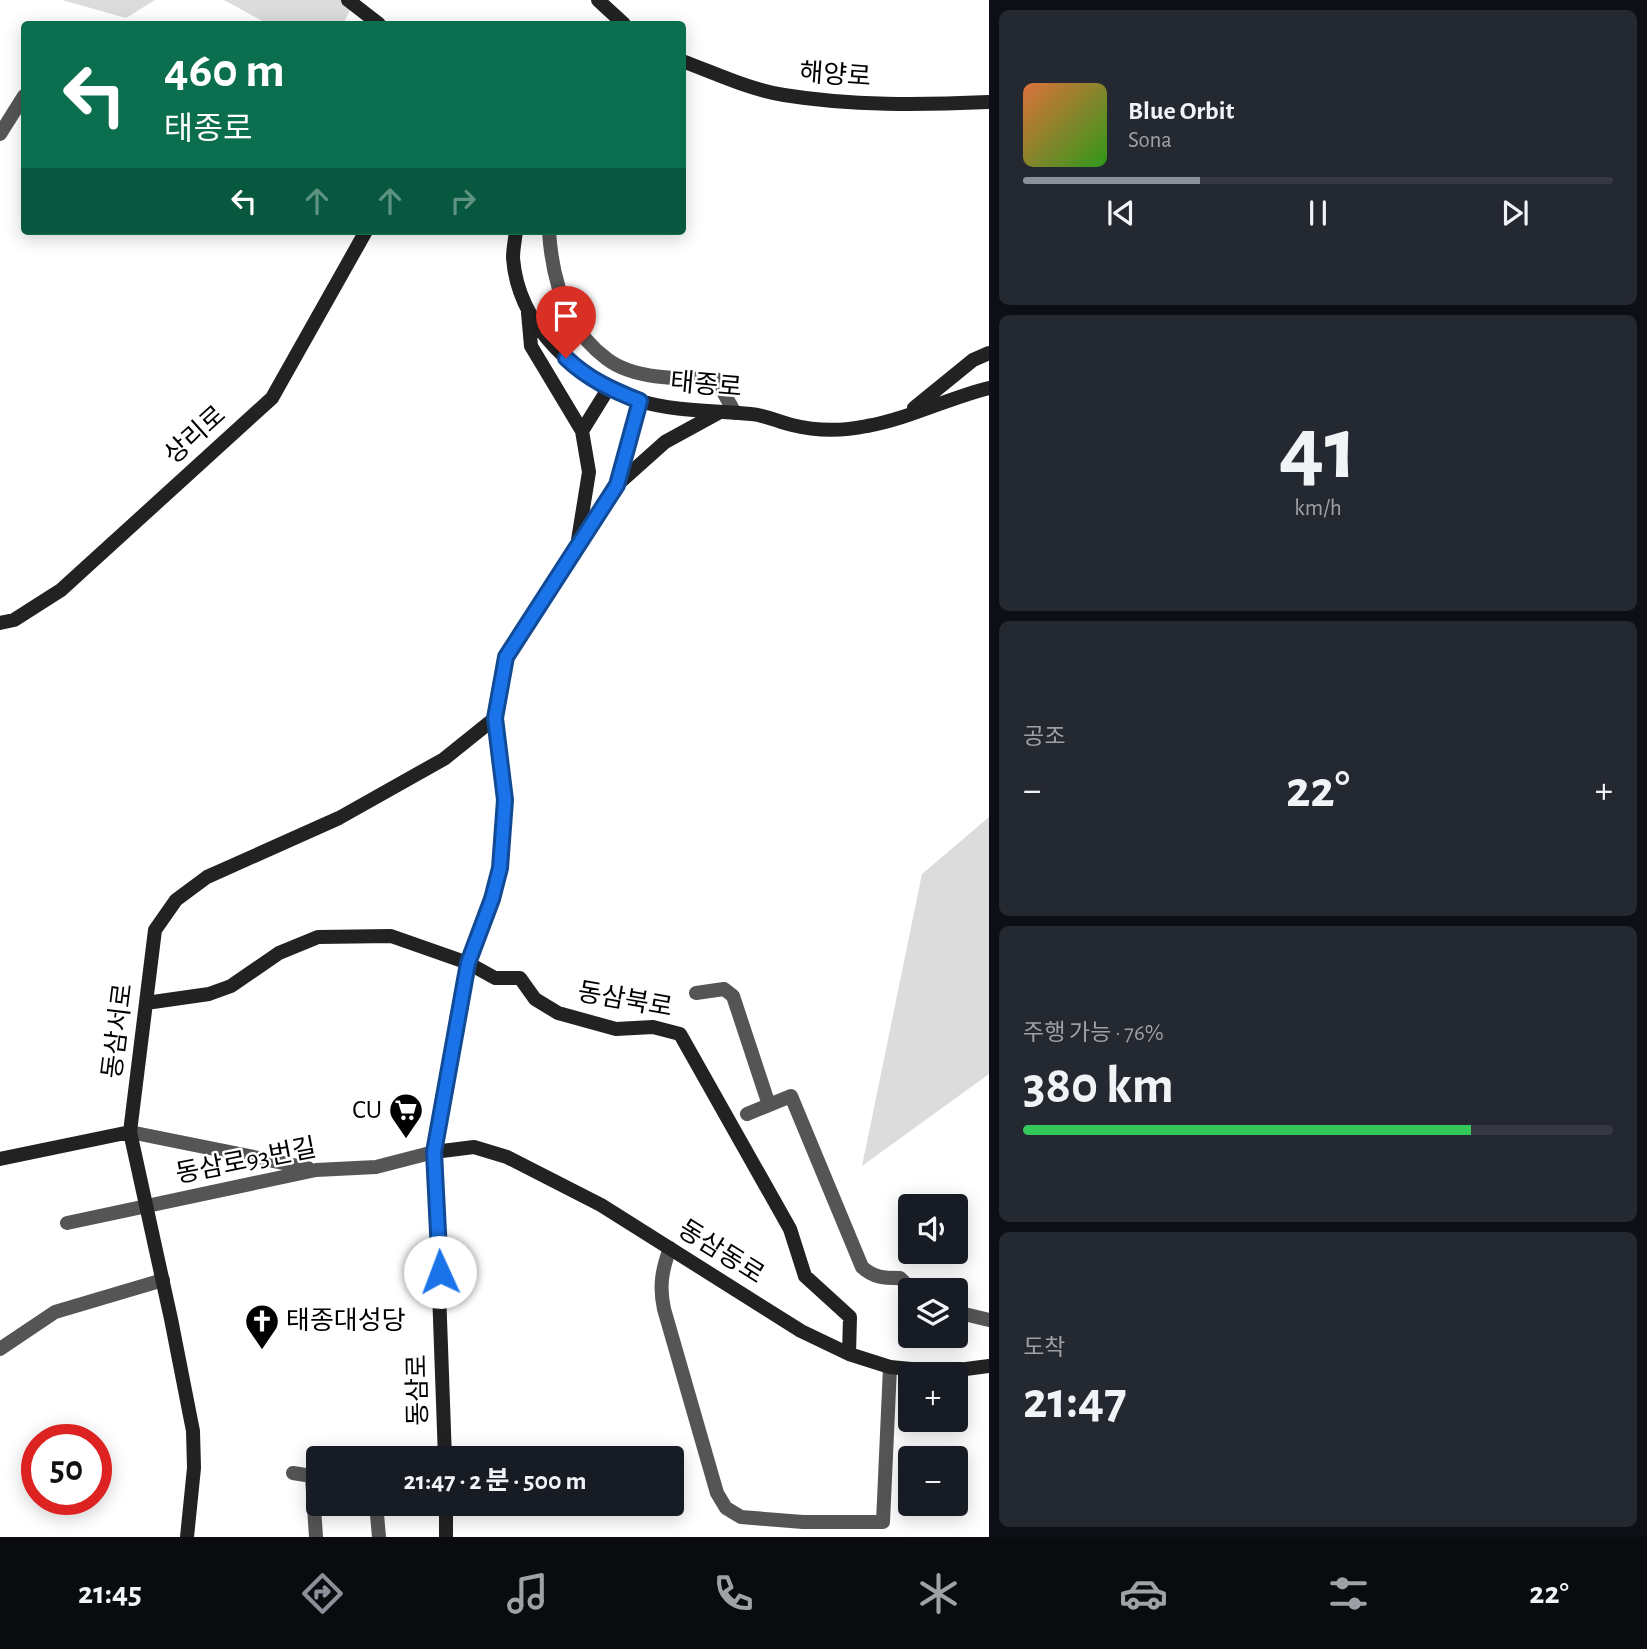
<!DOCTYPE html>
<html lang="ko">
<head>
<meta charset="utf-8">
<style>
	:root { --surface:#171b24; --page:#242831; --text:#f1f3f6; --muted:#9ea1a6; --line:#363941; --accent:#8c9099 }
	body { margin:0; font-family:"Alegreya Sans","Noto Sans KR",sans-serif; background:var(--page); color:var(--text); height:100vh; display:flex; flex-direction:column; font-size:26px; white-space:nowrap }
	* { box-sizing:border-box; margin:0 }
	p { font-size:23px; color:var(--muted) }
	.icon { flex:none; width:38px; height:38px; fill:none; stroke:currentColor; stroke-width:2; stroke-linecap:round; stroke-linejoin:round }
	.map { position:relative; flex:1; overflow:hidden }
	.drawer { display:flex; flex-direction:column; gap:10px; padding:10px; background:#0d0f14; width:658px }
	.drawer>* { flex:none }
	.banner { position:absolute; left:21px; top:21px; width:665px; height:214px; border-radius:7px; box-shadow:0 4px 18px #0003; background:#0b6e4f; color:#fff; overflow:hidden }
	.tools { position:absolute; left:898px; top:1194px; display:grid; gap:14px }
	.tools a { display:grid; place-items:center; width:70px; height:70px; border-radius:7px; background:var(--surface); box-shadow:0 4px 18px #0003; font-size:35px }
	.speed { position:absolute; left:21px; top:1424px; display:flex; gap:14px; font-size:35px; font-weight:700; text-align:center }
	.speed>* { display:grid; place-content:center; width:91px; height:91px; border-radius:50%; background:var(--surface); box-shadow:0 4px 18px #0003; line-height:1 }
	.speed .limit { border:10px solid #d22; background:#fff; color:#111 }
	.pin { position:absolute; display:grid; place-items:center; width:60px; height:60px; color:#fff; margin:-72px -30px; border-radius:50% 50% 50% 0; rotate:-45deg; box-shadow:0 0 7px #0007 }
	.pin .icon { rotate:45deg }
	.me { position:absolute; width:77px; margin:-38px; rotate:358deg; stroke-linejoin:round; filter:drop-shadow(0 0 5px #0008) }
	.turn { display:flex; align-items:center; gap:24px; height:147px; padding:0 28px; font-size:32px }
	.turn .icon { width:91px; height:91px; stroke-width:2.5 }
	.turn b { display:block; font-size:49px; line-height:60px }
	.lanes { display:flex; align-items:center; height:66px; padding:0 28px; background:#0003; justify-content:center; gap:35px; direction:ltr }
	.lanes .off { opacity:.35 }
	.big { font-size:52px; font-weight:700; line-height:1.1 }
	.drawer .card { flex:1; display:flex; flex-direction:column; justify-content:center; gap:10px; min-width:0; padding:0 24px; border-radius:10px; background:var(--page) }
	.drawer .dial { align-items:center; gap:0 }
	.dial b { font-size:91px; line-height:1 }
	.song { display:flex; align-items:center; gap:21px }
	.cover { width:84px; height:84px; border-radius:10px; background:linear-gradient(135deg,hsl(20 70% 55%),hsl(110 70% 35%)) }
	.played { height:7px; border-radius:4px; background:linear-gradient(90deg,var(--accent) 30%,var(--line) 30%) }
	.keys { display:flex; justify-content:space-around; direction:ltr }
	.heat { display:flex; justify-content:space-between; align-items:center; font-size:38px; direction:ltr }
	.charge { height:10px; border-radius:5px; background:linear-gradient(90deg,#34c759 76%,var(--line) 0) }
	.trip { position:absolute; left:306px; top:1446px; width:378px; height:70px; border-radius:7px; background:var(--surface); box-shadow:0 4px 18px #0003; font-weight:700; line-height:70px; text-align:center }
	.tabs { display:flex; height:112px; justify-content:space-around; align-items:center; background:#090b0e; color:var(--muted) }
	.tabs .icon { width:49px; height:49px }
	.tabs .on { color:var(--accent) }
	.tabs b { font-size:32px; color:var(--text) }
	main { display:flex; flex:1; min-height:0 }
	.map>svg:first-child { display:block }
</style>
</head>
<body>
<main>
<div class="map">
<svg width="989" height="1537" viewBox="0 0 989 1537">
	<rect width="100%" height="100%" fill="#fff"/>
	<!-- green -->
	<path fill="#dcdcdc" d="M 62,0 L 155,0 L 126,18 Z
		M 224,0 L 355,0 L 343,24 L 268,24 Z
		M 989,817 L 989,1074 L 862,1166 L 922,874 Z"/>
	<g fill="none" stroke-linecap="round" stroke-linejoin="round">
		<!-- street -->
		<path stroke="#555" stroke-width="14" d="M 0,134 L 24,96
			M 549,231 C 552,279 566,329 607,359 C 634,380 684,379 716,379 L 735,413
			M 696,993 L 724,989 L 733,996 L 769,1105
			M 747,1114 L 791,1096 L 862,1267 C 874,1278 884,1278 900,1278 L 912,1290
			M 130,1132 L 308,1168
			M 67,1223 L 316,1170 L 376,1167 L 434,1152
			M 670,1248 C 662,1270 659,1286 664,1309 L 717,1493 L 726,1508 L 741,1517 L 803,1522 L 883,1522 L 890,1367
			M 956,1312 L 989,1320
			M 0,1349 L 55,1312 L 163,1280
			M 293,1473 L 318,1477
			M 312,1477 L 316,1537
			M 376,1503 L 379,1537"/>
		<!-- secondary -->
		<path stroke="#222" stroke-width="14" d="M 348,0 L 379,24
			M 598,0 L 624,24
			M 682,61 C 715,73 750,90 784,95 C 851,106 922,105 989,102
			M 516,231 C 515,240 513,249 513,258 C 518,325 578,382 640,401 C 677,412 714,410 751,414 C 765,415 779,422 792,425 C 816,431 843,431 867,426 C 908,419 948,398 989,388
			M 528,313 L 531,346 L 582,431 L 589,472 L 578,540
			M 914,408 L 973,360 L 989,353
			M 582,431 L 608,389
			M 618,484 L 665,442 L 718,413
			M 0,623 L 14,620 L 61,590 L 272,398 L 366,231
			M 146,1003 L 209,994 L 231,986 L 279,953 L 318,937 L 391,936 L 468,963 L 495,978 L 520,978 L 535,999 L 558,1013 L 616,1029 L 653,1027 L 680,1034 L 790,1229 L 805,1276 L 850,1317 L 849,1354
			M 434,1152 L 474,1147 L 507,1157 L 601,1205 L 801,1331 L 849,1354 L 890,1367 L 943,1372 L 989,1366
			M 0,1159 L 130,1132
			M 445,1458 L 434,1152 L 468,963 L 492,899 L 500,868 L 505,800 L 495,718 L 506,658 L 617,485 L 641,401
			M 187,1537 L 194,1468 L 193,1431 L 171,1319 L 130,1132 L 155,930 L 176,900 L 207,877 L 339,818 L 444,759 L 495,718
			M 446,1537 L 446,1503"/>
	</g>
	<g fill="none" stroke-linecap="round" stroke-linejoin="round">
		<!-- route casing -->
		<g stroke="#114b97" stroke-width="18">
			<path id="route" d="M 440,1272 L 434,1152 L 468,963 L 492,899 L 500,868 L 505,800 L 495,718 L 506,657 L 617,485 L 640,401 C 612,390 588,379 566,358"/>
		</g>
		<!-- route -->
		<use href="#route" stroke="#1a73e8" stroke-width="12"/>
	</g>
	<!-- icons -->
	<defs>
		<g id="supermarket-pin" transform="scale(1.75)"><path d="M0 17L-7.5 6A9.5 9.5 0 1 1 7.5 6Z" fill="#000" stroke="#fff"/><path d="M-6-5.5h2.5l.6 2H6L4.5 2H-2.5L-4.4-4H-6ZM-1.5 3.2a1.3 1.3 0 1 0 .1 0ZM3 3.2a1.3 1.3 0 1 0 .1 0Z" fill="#fff"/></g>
		<g id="church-pin" transform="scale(1.75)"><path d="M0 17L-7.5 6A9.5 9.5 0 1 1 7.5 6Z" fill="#000" stroke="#fff"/><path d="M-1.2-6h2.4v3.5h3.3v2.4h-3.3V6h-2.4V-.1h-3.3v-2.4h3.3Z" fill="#fff"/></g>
	</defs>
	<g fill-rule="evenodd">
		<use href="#supermarket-pin" x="406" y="1110"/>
		<use href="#church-pin" x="262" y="1321"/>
	</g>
	<g text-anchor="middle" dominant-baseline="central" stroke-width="5" stroke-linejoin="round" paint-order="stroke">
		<!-- street labels -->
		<g font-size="26" fill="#000" stroke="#fff">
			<text transform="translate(835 75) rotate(4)">해양로</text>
			<text transform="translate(706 385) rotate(5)">태종로</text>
			<text transform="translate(195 435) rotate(-42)">상리로</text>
			<text transform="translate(625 1000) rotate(10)">동삼북로</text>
			<text transform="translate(118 1031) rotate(-83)">동삼서로</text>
			<text transform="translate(246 1161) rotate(-11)">동삼로93번길</text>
			<text transform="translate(721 1252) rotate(32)">동삼동로</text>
			<text transform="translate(418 1390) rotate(-91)">동삼로</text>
		</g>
		<!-- poi labels -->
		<g font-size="26" fill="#000" stroke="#fff" text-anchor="end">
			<text x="382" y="1110">CU</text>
			<text x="286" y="1321" text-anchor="start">태종대성당</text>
		</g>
	</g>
</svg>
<div class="tools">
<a><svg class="icon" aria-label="sound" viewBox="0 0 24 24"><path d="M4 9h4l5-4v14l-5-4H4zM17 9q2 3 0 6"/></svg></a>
<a><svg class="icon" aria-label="layers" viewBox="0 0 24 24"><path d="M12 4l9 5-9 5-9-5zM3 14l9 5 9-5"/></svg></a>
<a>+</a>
<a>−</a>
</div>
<div class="speed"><div class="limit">50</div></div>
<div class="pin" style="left:566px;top:358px;background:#d93025"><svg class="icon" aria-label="arrive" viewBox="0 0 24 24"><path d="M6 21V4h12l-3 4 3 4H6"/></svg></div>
<svg class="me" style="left:440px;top:1272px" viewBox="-20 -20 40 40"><circle r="19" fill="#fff"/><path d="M0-13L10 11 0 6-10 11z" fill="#1a73e8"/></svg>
<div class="trip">21:47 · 2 분 · 500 m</div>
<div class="banner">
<div class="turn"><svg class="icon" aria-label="left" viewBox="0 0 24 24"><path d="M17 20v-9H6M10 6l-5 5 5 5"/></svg><div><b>460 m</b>태종로</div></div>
<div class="lanes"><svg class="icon" aria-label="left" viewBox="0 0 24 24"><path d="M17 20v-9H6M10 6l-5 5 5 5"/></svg><svg class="icon off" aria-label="ahead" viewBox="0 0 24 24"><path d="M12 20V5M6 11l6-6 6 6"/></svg><svg class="icon off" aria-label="ahead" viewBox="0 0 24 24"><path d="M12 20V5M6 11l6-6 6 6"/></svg><svg class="icon off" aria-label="right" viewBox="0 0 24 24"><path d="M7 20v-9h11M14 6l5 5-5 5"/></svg></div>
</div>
</div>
<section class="drawer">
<div class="card">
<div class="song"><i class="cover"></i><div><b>Blue Orbit</b><p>Sona</p></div></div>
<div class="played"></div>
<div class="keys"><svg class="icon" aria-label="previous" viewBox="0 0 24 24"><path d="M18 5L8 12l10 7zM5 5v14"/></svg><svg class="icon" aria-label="pause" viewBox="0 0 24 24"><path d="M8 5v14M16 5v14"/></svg><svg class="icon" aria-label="next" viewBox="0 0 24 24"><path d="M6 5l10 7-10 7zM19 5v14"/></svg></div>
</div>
<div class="card dial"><b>41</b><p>km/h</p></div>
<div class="card"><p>공조</p>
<div class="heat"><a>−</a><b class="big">22°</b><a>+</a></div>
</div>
<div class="card"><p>주행 가능 · 76%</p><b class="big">380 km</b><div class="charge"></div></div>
<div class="card"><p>도착</p><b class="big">21:47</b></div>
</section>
</main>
<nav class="tabs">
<b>21:45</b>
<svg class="icon on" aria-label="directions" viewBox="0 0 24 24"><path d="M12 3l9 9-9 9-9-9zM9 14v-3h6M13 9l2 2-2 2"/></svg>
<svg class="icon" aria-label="music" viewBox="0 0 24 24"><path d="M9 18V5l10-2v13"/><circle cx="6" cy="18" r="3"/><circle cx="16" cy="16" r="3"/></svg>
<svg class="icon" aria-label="phone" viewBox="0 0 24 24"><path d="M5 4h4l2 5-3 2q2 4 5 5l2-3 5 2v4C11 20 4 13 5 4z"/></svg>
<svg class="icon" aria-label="climate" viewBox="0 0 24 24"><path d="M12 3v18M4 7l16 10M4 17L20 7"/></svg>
<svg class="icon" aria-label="car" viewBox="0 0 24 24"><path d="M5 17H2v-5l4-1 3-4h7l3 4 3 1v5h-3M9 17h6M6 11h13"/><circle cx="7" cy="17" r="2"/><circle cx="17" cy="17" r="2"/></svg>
<svg class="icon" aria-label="filters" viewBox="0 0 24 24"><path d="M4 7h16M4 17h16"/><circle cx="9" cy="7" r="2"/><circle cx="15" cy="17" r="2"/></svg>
<b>22°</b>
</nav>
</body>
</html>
